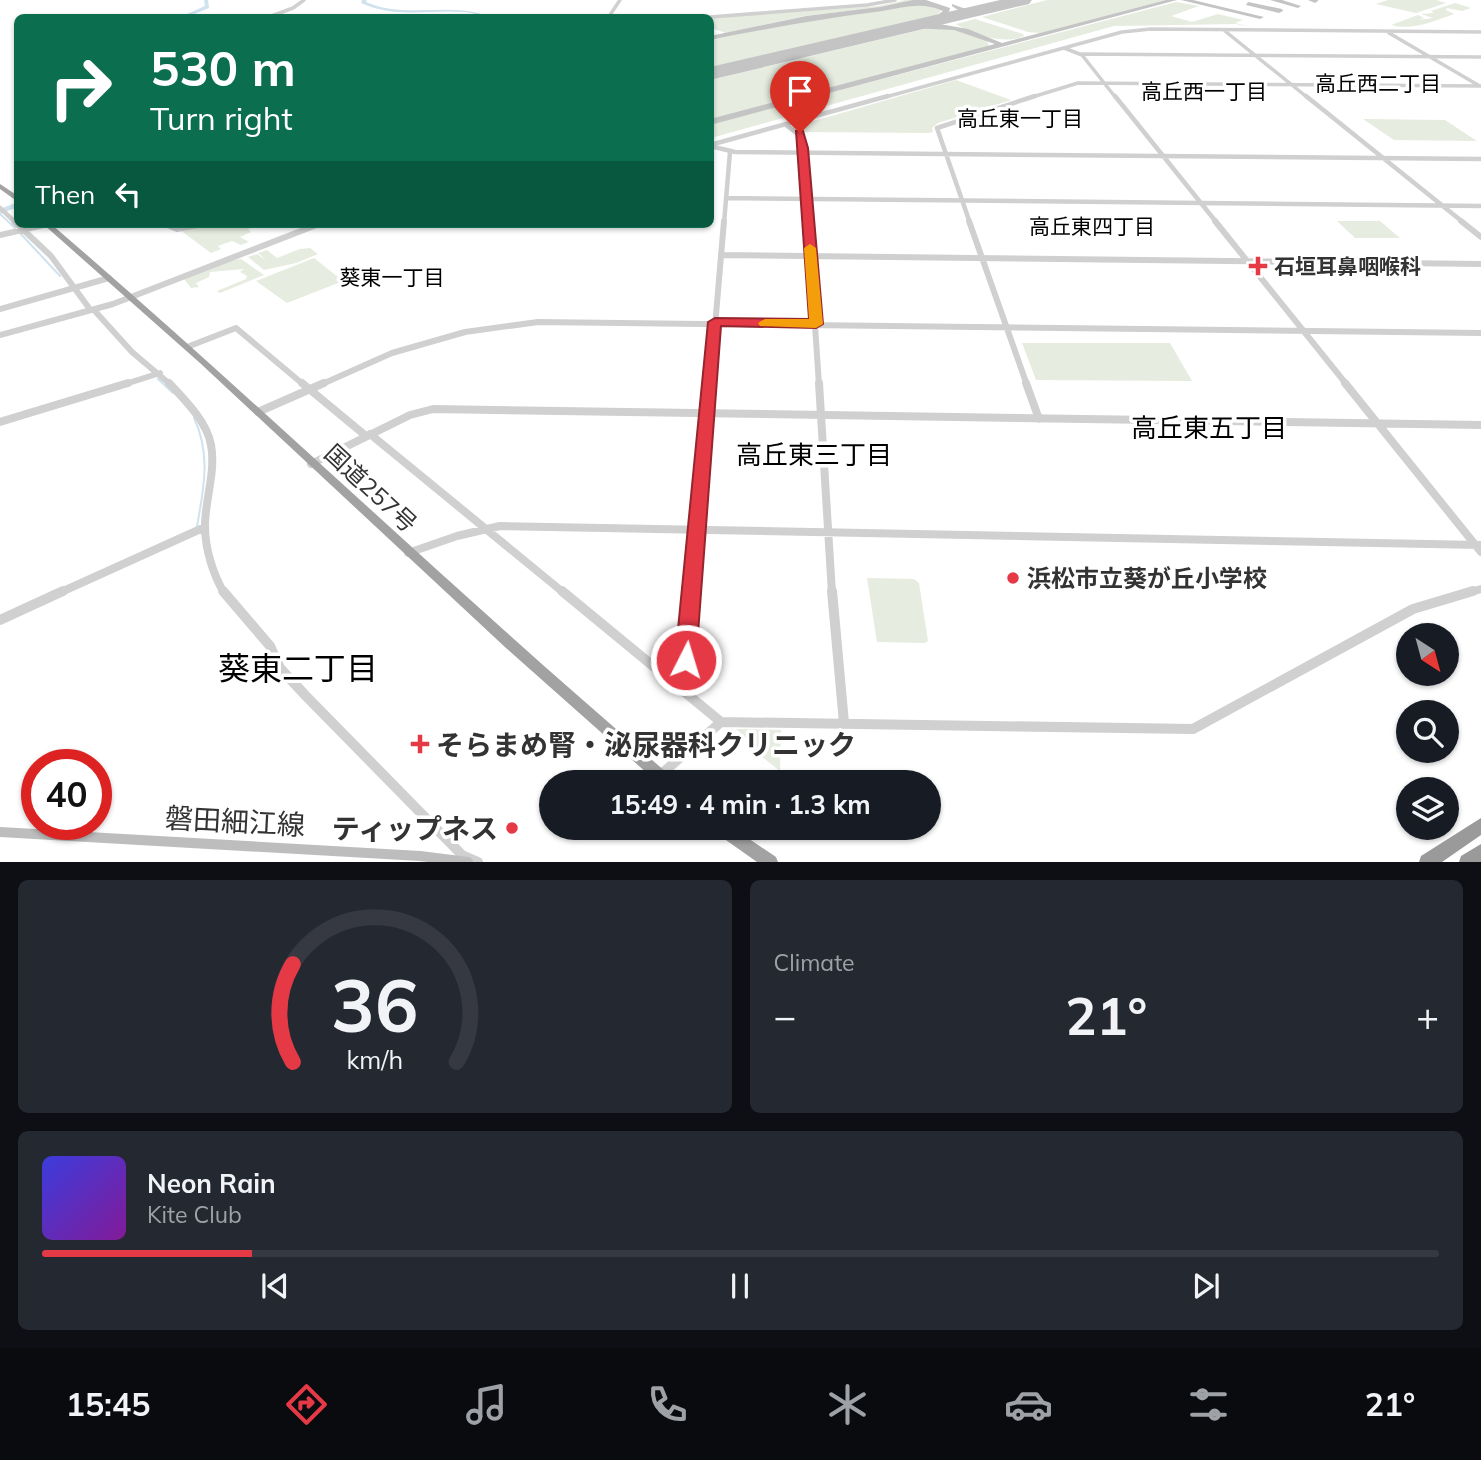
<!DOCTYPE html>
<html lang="en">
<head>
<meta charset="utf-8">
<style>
	:root { --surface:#171b24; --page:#242831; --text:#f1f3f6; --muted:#9ea1a6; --line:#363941; --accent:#e63946 }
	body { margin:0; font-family:Mulish,"Noto Sans JP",sans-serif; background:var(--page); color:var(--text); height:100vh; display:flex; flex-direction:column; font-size:26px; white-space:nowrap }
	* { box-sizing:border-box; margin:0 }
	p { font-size:23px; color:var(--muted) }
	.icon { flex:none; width:38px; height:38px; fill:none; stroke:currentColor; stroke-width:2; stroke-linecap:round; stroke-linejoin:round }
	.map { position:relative; height:862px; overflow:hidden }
	.panel { display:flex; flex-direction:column; gap:18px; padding:18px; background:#0d0f14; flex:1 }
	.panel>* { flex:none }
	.guide { position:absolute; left:14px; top:14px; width:700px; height:214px; border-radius:10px; box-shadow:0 2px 5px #0004; background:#0b6e4f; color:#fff; overflow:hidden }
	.needle { width:46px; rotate:144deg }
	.tools { position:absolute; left:1396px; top:623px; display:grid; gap:14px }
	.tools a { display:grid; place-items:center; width:63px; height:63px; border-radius:50%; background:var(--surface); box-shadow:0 2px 5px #0004; font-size:35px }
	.speed { position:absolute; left:21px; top:749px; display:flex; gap:14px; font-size:35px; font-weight:700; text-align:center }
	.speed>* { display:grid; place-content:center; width:91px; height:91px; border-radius:50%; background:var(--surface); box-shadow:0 2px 5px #0004; line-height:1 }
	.speed .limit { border:10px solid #d22; background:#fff; color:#111 }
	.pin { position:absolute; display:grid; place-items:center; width:60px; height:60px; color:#fff; margin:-72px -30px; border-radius:50% 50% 50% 0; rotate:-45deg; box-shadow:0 0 7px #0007 }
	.pin .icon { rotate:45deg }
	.me { position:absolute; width:77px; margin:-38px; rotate:5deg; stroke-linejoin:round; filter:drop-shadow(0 0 5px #0008) }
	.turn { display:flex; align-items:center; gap:24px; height:147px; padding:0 21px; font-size:32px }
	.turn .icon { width:91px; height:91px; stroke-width:2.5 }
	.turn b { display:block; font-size:49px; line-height:60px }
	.then { display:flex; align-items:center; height:66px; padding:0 21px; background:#0003; gap:14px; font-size:26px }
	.big { font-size:52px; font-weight:700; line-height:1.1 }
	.panel .widget { flex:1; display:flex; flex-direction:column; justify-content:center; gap:10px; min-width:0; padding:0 24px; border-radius:10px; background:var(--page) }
	.panel .dial { align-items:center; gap:0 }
	.dial svg { height:182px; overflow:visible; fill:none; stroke:var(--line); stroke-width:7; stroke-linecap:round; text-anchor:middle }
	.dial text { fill:var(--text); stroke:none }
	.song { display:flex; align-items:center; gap:21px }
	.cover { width:84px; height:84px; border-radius:10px; background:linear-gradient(135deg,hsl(240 70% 55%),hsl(290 70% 35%)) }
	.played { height:7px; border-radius:4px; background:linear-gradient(90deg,var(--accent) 15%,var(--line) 15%) }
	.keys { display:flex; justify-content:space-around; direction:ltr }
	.heat { display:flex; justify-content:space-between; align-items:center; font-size:38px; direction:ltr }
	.panel .tiles { flex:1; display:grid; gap:18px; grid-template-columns:1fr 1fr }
	.widget:last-child { grid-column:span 2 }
	.trip { position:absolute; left:539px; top:770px; width:402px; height:70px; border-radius:35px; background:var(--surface); box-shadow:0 2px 5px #0004; font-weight:700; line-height:70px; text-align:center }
	.tabs { display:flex; height:112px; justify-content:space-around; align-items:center; background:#090b0e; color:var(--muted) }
	.tabs .icon { width:49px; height:49px }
	.tabs .current { color:var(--accent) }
	.tabs b { font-size:32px; color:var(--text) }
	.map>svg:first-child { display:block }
</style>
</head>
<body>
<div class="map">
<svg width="1481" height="862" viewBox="0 0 1481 862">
	<rect width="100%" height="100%" fill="#fff"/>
	<!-- green -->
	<path fill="#e6ecdf" d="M 905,0 L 915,0 L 876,8 L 804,16 L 726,33 L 711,28 L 710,18 L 878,6 Z
		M 1047,0 L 1166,0 L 1040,33 L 1028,32 L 982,17 Z
		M 1388,0 L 1436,0 L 1446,3 L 1416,13 L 1376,4 Z
		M 1176,2 L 1199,6 L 1171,16 L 1192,22 L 1218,14 L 1243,20 L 1235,23 L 1252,27 L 1236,24 L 1114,26 L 711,138 L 711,124 Z
		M 1455,3 L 1471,8 L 1462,11 L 1447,8 L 1446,10 L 1454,14 C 1433,21 1414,31 1391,25 L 1418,15 L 1424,18 L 1418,20 L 1433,18 L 1421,14 L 1434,13 L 1431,11 Z
		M 913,4 L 939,7 L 941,11 L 937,15 L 711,67 L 711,40 L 809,19 Z
		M 975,19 L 1023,34 L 1024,36 C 1006,45 973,35 956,24 Z
		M 933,27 L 952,28 L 986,39 L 989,45 L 987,47 L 711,120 L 711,80 Z
		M 956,80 L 1011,100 L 938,123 L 932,128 L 933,132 L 929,133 L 805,132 L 793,127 Z
		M 1363,119 L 1445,120 L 1477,141 L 1394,140 Z
		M 1337,221 L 1380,221 L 1400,238 L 1355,238 Z
		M 206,224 L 263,224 L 248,229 L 251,232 L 240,237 L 249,242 L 241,245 L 232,241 L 218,246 L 221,249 L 211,253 L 180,230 Z
		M 310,248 L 318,254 L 296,263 L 264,270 L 248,257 L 257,254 L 267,261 L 258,253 L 267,250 L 277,258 L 300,249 Z
		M 314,258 L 343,281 L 287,303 L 256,281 Z
		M 241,259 L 264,275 L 220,293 L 217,291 L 246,279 L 247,276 L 240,272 L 244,269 L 210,272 L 209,277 L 196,283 L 199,287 L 191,288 L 184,279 L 232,260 Z
		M 1022,343 L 1170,343 L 1192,381 L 1036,380 Z
		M 867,578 L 914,579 L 919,583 L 928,641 L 925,643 L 877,642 Z
		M 736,729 L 781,730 L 780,771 L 752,749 L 755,746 Z"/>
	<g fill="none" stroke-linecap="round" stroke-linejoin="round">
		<!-- stream -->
		<path stroke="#cfe2ee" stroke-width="2" d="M 0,214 L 15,228
			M 20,233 L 60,276
			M 158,379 L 173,393
			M 194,418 C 211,454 204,488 197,526"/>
		<!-- river -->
		<path fill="#cfe2ee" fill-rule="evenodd" d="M 204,0 L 208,0 L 209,8 L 185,18 L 178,18 L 205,6 Z
			M 362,0 L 367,0 L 366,2 C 406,20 453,0 492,18 C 483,18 475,13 465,12 C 430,9 395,19 361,3 Z
			M 18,202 L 18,207 L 0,214 L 0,209 Z"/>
		<!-- taxiway -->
		<path fill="#c4c4c4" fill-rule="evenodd" d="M 913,0 L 926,0 L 950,8 L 948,16 L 934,23 L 968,29 L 1002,43 L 1166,0 L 1177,0 L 710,125 L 710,119 L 995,44 L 954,30 L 910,28 L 910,24 L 927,23 L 943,11 C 920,0 899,9 875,12 C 819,19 765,29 710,40 L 710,36 L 806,16 L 880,7 Z
			M 1181,0 L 1193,0 L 1264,17 L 1260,19 Z
			M 1270,0 L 1282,0 L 1301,6 L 1298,8 Z
			M 1308,0 L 1318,0 L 1318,1 L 1315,3 Z
			M 1248,2 L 1282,9 L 1283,11 L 1279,13 L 1246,5 Z
			M 952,4 L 963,8 L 985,10 L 961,12 L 952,6 Z"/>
		<!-- runway -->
		<path fill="#c4c4c4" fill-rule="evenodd" d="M 1000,0 L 1032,0 L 1029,4 L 710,80 L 710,67 Z"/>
		<!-- tertiary-far4 -->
		<path stroke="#d0d0d0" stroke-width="3.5" d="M 266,18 L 293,8 L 304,0
			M 608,18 L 620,0
			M 697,18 L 867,5 L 895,0
			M 1225,31 L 1308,98
			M 1389,33 L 1478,85
			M 1064,48 L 1082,55 L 1116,98
			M 1081,54 L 1481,57
			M 882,98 L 1122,32 L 1151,29 L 1481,32
			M 1029,98 L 1078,83 L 1481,86"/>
		<!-- tertiary-far3 -->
		<path stroke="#d0d0d0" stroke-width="4.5" d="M 1115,96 L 1217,223
			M 1306,96 L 1464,223
			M 786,125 L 803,138 L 808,223
			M 710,145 L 888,96
			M 710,146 L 735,152 L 1481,159
			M 726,198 L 1481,206
			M 0,208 L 16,223
			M 724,223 L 730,152
			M 970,223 L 937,128 L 1035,96"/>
		<!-- tertiary-far2 -->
		<path stroke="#d0d0d0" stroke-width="6" d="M 14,221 L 51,256 L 89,308
			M 808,221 L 819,385
			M 969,221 L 1027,385
			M 1215,221 L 1347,385
			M 1461,221 L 1481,237
			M 165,224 L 177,229 L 203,224
			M 0,235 L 48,224
			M 721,255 L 1481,264
			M 0,309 L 109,278
			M 94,310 L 132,352 L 171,385
			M 0,335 L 113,304 L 319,224
			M 187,347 L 236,328 L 304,385
			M 122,385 L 160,373
			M 320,385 L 392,353 L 465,332 L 538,322 L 1481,333
			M 710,385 L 724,221"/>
		<!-- tertiary-far1 -->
		<path stroke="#d0d0d0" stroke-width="8" d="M 169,383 C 185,400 207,422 211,445 C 216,472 205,499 205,526 C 205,549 213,574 224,593
			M 302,383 L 366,436
			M 819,383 L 832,593
			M 1026,383 L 1039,419
			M 1345,383 L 1481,552
			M 258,412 L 324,383
			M 0,422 L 128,383
			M 370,434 L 564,593
			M 311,464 L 410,415 L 433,409 L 1481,425
			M 408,553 L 457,536 L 500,526 L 1481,545
			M 59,593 L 205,527
			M 691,593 L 710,383
			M 1467,593 L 1481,589"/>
		<!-- tertiary -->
		<path stroke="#d0d0d0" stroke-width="10" d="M 223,591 L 270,646 L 280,668 L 305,695 L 462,855 L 478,862
			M 562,591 L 721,722 L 1193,729 L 1413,609 L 1473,591
			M 832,591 L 844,723
			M 0,620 L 63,591
			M 684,676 L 691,591
			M 659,776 L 721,722"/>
		<!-- secondary -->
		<path stroke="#bdbdbd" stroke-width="10" d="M 0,832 L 420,856 L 468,862"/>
		<!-- trunk -->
		<path fill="#a2a2a2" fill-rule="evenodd" d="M 0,184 L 18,196 L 18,202 L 0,189 Z
			M 43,224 L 51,224 C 262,405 461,598 672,777 L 674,782 L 657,782 L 506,648 L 200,363 Z
			M 714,828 L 733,828 L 776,857 L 778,862 L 757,862 L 716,833 Z"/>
		<!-- motorway -->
		<path fill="#9a9a9a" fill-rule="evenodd" d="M 1481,818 L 1481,835 L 1442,862 L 1419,862 L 1421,856 Z
			M 1481,844 L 1481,862 L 1459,862 L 1461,856 Z"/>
	</g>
	<!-- route -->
	<path fill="#e63946" stroke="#96252e" stroke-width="2" d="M 796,131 L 803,131 L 808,148 L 823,324 L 816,328 L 721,326 L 696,660 L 693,666 L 686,668 L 679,666 L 675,660 L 708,322 L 715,318 L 809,319 Z"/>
	<!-- slow -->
	<path fill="#f59e0b" d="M 810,244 L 816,248 L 823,324 L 816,328 L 760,326 L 758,323 L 765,319 L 809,319 L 804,248 Z"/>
	<!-- markers -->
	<g fill="#e63946" stroke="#fff" stroke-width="2.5">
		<path d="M1254.5 255.5h7v7h7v7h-7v7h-7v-7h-7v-7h7z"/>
		<circle cx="1013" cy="578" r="7"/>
		<path d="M416.5 733.5h7v7h7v7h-7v7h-7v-7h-7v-7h7z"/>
		<circle cx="512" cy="828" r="7"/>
	</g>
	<g text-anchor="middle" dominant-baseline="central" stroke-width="7" stroke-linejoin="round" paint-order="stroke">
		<!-- far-neighbourhood labels -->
		<g font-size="21" fill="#000" stroke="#fff">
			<text x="1378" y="83">高丘西二丁目</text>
			<text x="1204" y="91">高丘西一丁目</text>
			<text x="1020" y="118">高丘東一丁目</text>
			<text x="1092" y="226">高丘東四丁目</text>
			<text x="392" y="277">葵東一丁目</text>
		</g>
		<!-- far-poi labels -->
		<g font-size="21" font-weight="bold" fill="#333" stroke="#fff" text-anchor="start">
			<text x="1274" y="266">石垣耳鼻咽喉科</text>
		</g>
		<!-- street labels -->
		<g font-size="24" fill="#333" stroke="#fff">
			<text transform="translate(371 488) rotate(43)">国道257号</text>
		</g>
		<!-- poi labels -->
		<g font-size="24" font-weight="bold" fill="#333" stroke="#fff" text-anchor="start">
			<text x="1027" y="578">浜松市立葵が丘小学校</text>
		</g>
		<!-- neighbourhood labels -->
		<g font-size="26" fill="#000" stroke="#fff">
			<text x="1209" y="427">高丘東五丁目</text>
			<text x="814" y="454">高丘東三丁目</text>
		</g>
		<!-- near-poi labels -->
		<g font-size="28" font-weight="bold" fill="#333" stroke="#fff" text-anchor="start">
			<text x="436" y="744">そらまめ腎・泌尿器科クリニック</text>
			<text x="498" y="828" text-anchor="end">ティップネス</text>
		</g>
		<!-- near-street labels -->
		<g font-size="28" fill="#333" stroke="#fff">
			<text transform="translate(235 821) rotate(3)">磐田細江線</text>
		</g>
		<!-- near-neighbourhood labels -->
		<g font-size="32" fill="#000" stroke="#fff">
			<text x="298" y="668">葵東二丁目</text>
		</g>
	</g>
</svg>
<div class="tools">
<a><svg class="needle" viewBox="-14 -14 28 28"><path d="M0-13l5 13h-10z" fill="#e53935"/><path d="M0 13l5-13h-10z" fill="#9ea1a6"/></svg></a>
<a><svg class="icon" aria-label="search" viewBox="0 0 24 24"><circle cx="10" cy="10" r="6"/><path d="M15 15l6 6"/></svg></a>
<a><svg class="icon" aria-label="layers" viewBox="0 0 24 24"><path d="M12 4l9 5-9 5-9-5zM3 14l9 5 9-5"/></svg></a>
</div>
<div class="speed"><div class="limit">40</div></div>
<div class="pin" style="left:800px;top:133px;background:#d93025"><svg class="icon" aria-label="arrive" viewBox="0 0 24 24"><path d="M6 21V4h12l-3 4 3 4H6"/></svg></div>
<svg class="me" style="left:686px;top:660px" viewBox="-20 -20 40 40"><circle r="17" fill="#e63946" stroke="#fff" stroke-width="3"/><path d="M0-11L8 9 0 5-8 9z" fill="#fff"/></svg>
<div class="trip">15:49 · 4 min · 1.3 km</div>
<div class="guide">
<div class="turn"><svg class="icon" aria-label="right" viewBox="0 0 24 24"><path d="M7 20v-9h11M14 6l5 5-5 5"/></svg><div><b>530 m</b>Turn right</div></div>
<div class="then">Then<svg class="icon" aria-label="left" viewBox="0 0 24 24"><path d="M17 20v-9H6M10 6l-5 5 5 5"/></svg></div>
</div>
</div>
<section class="panel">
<div class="tiles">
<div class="widget dial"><svg viewBox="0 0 100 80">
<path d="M14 69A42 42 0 1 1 86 69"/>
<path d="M14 69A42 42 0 0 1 14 26" stroke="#e63946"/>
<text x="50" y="56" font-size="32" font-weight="700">36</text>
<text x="50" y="72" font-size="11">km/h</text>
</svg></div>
<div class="widget"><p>Climate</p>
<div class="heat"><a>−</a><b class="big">21°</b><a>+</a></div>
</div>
<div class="widget">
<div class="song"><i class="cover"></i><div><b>Neon Rain</b><p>Kite Club</p></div></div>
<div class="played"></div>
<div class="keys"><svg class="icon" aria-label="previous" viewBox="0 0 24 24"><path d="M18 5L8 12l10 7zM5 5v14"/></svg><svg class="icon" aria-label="pause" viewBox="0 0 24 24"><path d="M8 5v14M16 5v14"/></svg><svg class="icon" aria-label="next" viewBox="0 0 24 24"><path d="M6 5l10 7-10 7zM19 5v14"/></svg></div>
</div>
</div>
</section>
<nav class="tabs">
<b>15:45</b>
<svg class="icon current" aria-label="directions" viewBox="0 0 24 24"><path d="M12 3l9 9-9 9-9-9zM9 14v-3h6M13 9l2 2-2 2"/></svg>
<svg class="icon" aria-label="music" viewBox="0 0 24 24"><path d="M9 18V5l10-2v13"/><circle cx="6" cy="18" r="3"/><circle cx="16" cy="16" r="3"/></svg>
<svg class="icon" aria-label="phone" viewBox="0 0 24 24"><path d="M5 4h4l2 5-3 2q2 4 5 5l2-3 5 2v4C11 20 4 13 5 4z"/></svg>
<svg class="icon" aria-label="climate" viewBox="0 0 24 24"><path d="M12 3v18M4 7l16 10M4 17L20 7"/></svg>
<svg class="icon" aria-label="car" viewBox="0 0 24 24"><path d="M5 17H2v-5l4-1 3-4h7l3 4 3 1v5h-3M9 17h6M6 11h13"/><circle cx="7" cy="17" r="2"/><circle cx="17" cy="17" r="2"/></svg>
<svg class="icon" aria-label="filters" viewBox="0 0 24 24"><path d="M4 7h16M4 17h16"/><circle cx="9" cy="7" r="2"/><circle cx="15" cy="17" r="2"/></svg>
<b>21°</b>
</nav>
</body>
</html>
